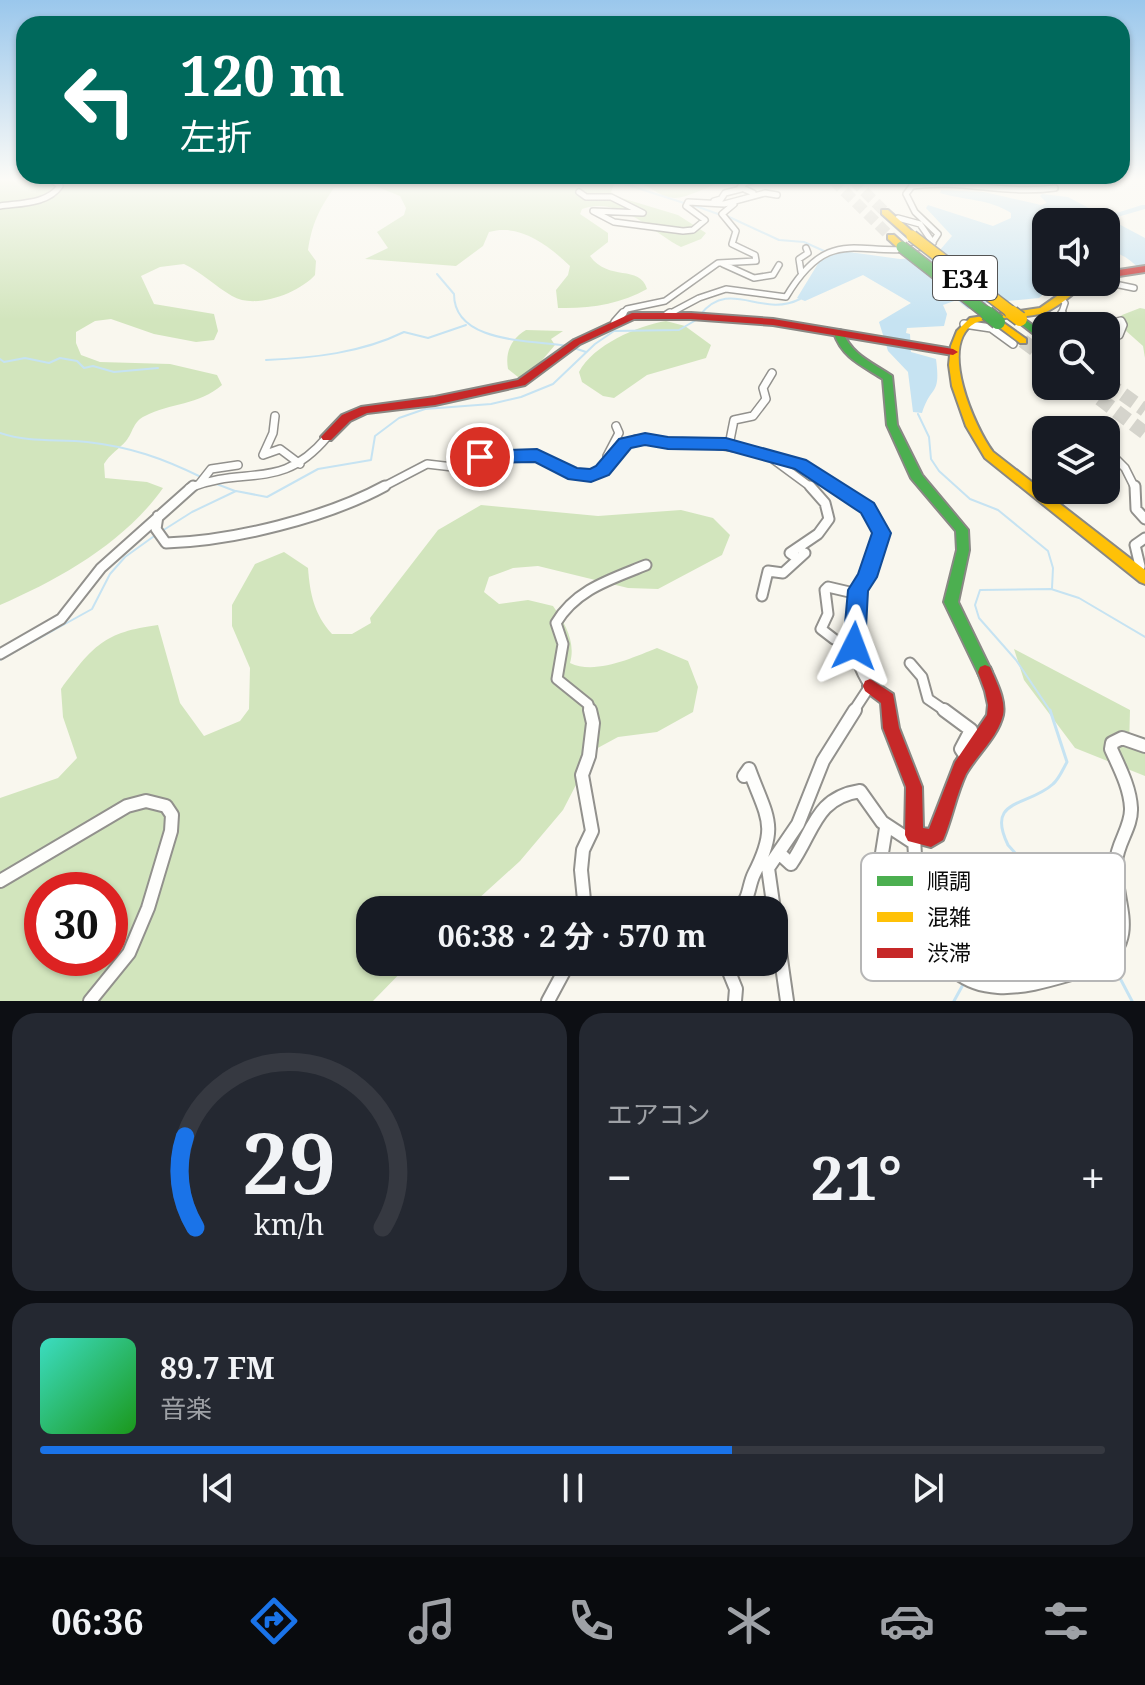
<!DOCTYPE html>
<html lang="ja">
<head>
<meta charset="utf-8">
<style>
	:root { --surface:#171b24; --page:#242831; --text:#f1f3f6; --muted:#9ea1a6; --line:#363941; --accent:#1a73e8 }
	body { margin:0; font-family:"Noto Serif","Noto Sans JP",serif; background:var(--page); color:var(--text); height:100vh; display:flex; flex-direction:column; font-size:30px; white-space:nowrap }
	* { box-sizing:border-box; margin:0 }
	p { font-size:26px; color:var(--muted) }
	.icon { flex:none; width:44px; height:44px; fill:none; stroke:currentColor; stroke-width:2; stroke-linecap:round; stroke-linejoin:round }
	.map { position:relative; height:1001px; overflow:hidden }
	.side { display:flex; flex-direction:column; gap:12px; padding:12px; background:#0d0f14; flex:1 }
	.side>* { flex:none }
	.guide { position:absolute; left:16px; top:16px; width:1114px; height:168px; border-radius:24px; box-shadow:0 2px 6px #0004; background:#00695c; color:#fff; overflow:hidden }
	.tools { position:absolute; left:1032px; top:208px; display:grid; gap:16px }
	.tools a { display:grid; place-items:center; width:88px; height:88px; border-radius:16px; background:var(--surface); box-shadow:0 2px 6px #0004; font-size:40px }
	.speed { position:absolute; left:24px; top:872px; display:flex; gap:16px; font-size:40px; font-weight:700; text-align:center }
	.speed>* { display:grid; place-content:center; width:104px; height:104px; border-radius:50%; background:var(--surface); box-shadow:0 2px 6px #0004; line-height:1 }
	.speed .limit { border:12px solid #d22; background:#fff; color:#111 }
	.pin { position:absolute; display:grid; place-items:center; width:68px; height:68px; color:#fff; margin:-34px; border:4px solid #fff; border-radius:50%; box-shadow:0 2px 8px #0007 }
	.me { position:absolute; width:88px; margin:-44px; rotate:3deg; stroke-linejoin:round; filter:drop-shadow(0 0 6px #0008) }
	.turn { display:flex; align-items:center; gap:28px; height:168px; padding:0 32px; font-size:36px }
	.turn .icon { width:104px; height:104px; stroke-width:2.5 }
	.turn b { display:block; font-size:56px; line-height:68px }
	.big { font-size:60px; font-weight:700; line-height:1.1 }
	.side .card { flex:1; display:flex; flex-direction:column; justify-content:center; gap:12px; min-width:0; padding:0 28px; border-radius:24px; background:var(--page) }
	.side .dial { align-items:center; gap:0 }
	.dial svg { height:208px; overflow:visible; fill:none; stroke:var(--line); stroke-width:7; stroke-linecap:round; text-anchor:middle }
	.dial text { fill:var(--text); stroke:none }
	.song { display:flex; align-items:center; gap:24px }
	.cover { width:96px; height:96px; border-radius:12px; background:linear-gradient(135deg,hsl(170 70% 55%),hsl(120 70% 35%)) }
	.played { height:8px; border-radius:4px; background:linear-gradient(90deg,var(--accent) 65%,var(--line) 65%) }
	.keys { display:flex; justify-content:space-around; direction:ltr }
	.heat { display:flex; justify-content:space-between; align-items:center; font-size:44px; direction:ltr }
	.side .tiles { flex:1; display:grid; gap:12px; grid-template-columns:1fr 1fr }
	.card:last-child { grid-column:span 2 }
	.trip { position:absolute; left:356px; top:896px; width:432px; height:80px; border-radius:24px; background:var(--surface); box-shadow:0 2px 6px #0004; font-weight:700; line-height:80px; text-align:center }
	.menu { display:flex; height:128px; justify-content:space-around; align-items:center; background:#090b0e; color:var(--muted) }
	.menu .icon { width:56px; height:56px }
	.menu .current { color:var(--accent) }
	.menu b { font-size:36px; color:var(--text) }
	.map>svg:first-child { display:block }
</style>
</head>
<body>
<div class="map">
<svg width="1145" height="1001" viewBox="0 0 1145 1001">
	<rect width="100%" height="100%" fill="#f9f7ee"/>
	<!-- forest -->
	<path fill="#d2e5bd" fill-rule="evenodd" d="M 0,180 L 725,180 C 712,185 687,198 675,198 C 653,198 651,176 614,184 L 611,192 L 615,196 L 678,215 L 706,233 L 701,239 L 681,247 C 652,232 619,195 582,209 L 580,214 L 608,233 L 608,242 L 590,256 C 608,282 640,264 647,289 C 621,304 589,309 558,308 L 556,290 L 568,275 L 570,266 C 548,245 520,223 489,232 L 483,246 L 456,266 L 365,259 L 388,248 L 377,232 L 404,215 L 406,208 L 400,196 L 375,186 L 334,188 C 319,209 312,224 308,250 L 316,261 L 315,275 C 299,293 255,310 232,296 C 215,286 201,272 184,264 L 160,267 L 141,276 L 154,304 L 214,314 L 218,331 L 214,340 L 196,342 L 154,334 L 111,319 L 95,321 L 76,332 L 76,343 L 81,355 L 100,362 L 170,364 L 217,375 L 222,385 C 199,405 170,403 145,416 C 133,421 133,433 126,441 C 119,449 110,454 104,464 L 105,478 L 147,482 L 163,488 C 125,542 60,579 0,605 Z
		M 1140,308 L 1145,309 L 1145,358 L 1143,346 L 1116,322 L 1122,315 Z
		M 666,321 L 685,326 L 711,345 L 706,358 L 647,375 L 614,398 L 603,396 L 582,382 L 579,372 C 593,345 637,326 666,321 Z
		M 526,330 L 563,331 L 551,339 L 555,345 L 527,378 L 518,377 L 508,369 C 505,352 511,339 526,330 Z
		M 481,505 L 598,516 L 681,510 L 713,518 L 730,535 L 722,555 L 658,589 L 628,588 L 538,566 L 513,568 L 489,577 L 484,592 L 499,604 L 528,600 L 553,606 C 565,623 576,642 570,663 C 595,675 632,658 657,648 L 688,661 L 698,687 L 693,712 L 657,732 L 618,737 L 594,750 L 563,810 L 520,861 L 466,910 L 370,910 L 370,962 L 411,962 L 373,1001 L 0,1001 L 0,798 L 58,778 L 77,758 L 63,717 L 61,689 C 93,646 104,632 158,625 L 180,703 L 204,736 L 240,721 L 249,709 L 250,668 L 232,626 L 232,605 L 255,564 L 284,552 L 308,568 C 310,594 314,614 332,634 L 352,634 L 371,623 L 370,618 L 438,530 ZM 42,890 L 110,890 L 110,958 L 42,958 Z
		M 1014,649 L 1130,710 L 1129,747 L 1145,751 L 1145,776 L 1075,748 L 1024,680 Z"/>
	<!-- water -->
	<path fill="#c6e3f2" d="M 941,190 L 984,192 L 1041,205 L 1047,203 L 1040,196 L 1042,194 L 1068,197 L 1145,238 L 1145,273 C 1132,263 1123,250 1106,254 L 1106,222 L 1046,222 L 1046,282 L 1057,282 L 1039,298 L 987,303 L 968,309 L 957,300 L 943,305 L 947,314 L 944,326 L 907,328 L 906,333 L 910,334 L 911,352 L 936,359 C 941,397 931,384 922,413 L 913,412 L 908,372 L 888,351 L 879,322 L 911,303 L 863,275 L 805,301 L 797,298 L 827,249 L 900,259 L 934,257 L 952,236 L 926,208 L 928,205 L 993,226 L 1011,218 L 1011,213 C 990,199 963,200 940,193 Z"/>
	<g fill="none" stroke-linecap="round" stroke-linejoin="round">
		<!-- stream-far1 -->
		<path stroke="#c6e3f2" stroke-width="2" d="M 625,184 L 684,203
			M 690,204 L 718,214
			M 727,216 L 779,240 L 804,242 L 824,251
			M 437,274 L 454,294 C 454,344 532,340 568,346
			M 700,315 C 730,277 761,319 800,299
			M 574,348 L 586,352
			M 0,359 L 4,362 L 25,358 L 49,363 L 60,358 L 77,361 L 84,368 L 93,366 L 114,372 L 158,368
			M 266,360 C 313,358 361,353 404,332 L 428,338 L 466,325
			M 918,414 L 929,437 L 931,459 L 939,471 L 970,499 L 998,510 L 1048,551 L 1053,568 L 1052,588
			M 0,433 C 29,443 57,439 87,442 C 131,447 162,458 201,477
			M 214,483 L 235,491
			M 162,531 L 192,512 L 236,491 L 267,497 L 318,469 L 371,460 L 375,436 L 399,418 L 425,409 L 491,404 L 521,397 L 553,384 L 595,344 L 614,331 L 679,330 L 696,320
			M 0,660 L 92,609 L 110,574 L 125,557 L 157,534
			M 1051,712 L 1016,660 L 979,618 L 975,605 L 980,590 L 1051,589 L 1079,598 L 1145,637"/>
		<!-- stream -->
		<path stroke="#c6e3f2" stroke-width="3" d="M 1050,710 L 1067,762 C 1063,769 1059,779 1053,784 C 1028,807 985,798 1008,845 L 1106,954
			M 1112,963 L 1132,1001
			M 970,972 C 979,961 990,948 1004,943 C 1031,935 1056,948 1075,922
			M 954,1001 L 965,981"/>
		<!-- river -->
		<path fill="#c6e3f2" fill-rule="evenodd" d="M 1142,205 L 1145,205 L 1145,209 L 1100,222 L 1088,222 Z"/>
		<!-- highway-tunnel-far1 -->
		<path stroke="#d5d4cc" stroke-width="11" stroke-dasharray="11 5" stroke-linecap="butt" d="M 833,180 L 891,237
			M 853,180 L 885,212"/>
		<!-- highway-tunnel -->
		<path stroke="#d5d4cc" stroke-width="14" stroke-dasharray="14 7" stroke-linecap="butt" d="M 1023,341 L 1046,358
			M 1106,382 L 1145,410
			M 1083,386 L 1145,433"/>
		<!-- street-far3 casing -->
		<g stroke="#92918d" stroke-width="8">
			<path id="street-far3" d="M 579,192 L 586,197 L 611,197 L 643,213 L 593,211 L 614,222 L 683,231 L 693,230 L 705,220 L 686,206 L 688,202 L 724,204 L 765,193 L 777,195
				M 753,193 L 740,187 L 746,182 L 758,180
				M 714,201 L 721,199 L 725,193 L 741,189
				M 0,206 C 20,203 48,204 60,186 L 52,180
				M 898,218 L 920,224 L 933,243
				M 723,264 L 754,278 L 773,275 L 779,265
				M 801,272 L 799,259 L 808,253 L 806,248
				M 1105,282 L 1134,288
				M 621,315 L 627,309 L 665,301 L 718,263 L 756,261 L 755,255 L 732,244 L 736,231 L 722,214 L 734,204
				M 667,315 L 699,298 L 726,289 L 786,297 C 833,218 863,263 931,245 L 938,234 L 915,212 L 906,194 L 912,186 C 960,179 1007,195 1055,188
				M 1061,315 L 1065,303 L 1062,299"/>
		</g>
		<!-- street-far2 casing -->
		<g stroke="#92918d" stroke-width="10">
			<path id="street-far2" d="M 667,315 L 670,313
				M 615,322 L 623,313
				M 964,324 L 991,328 L 1013,344
				M 1054,326 L 1062,313
				M 1102,326 L 1121,321 L 1123,325 L 1119,335
				M 275,416 L 273,433 L 263,455 L 280,449 L 300,464
				M 729,445 L 734,420 L 753,416 L 766,399 L 763,388 L 772,373
				M 1106,449 L 1125,468 L 1135,488
				M 774,460 L 812,488
				M 608,463 L 607,456 L 619,433 L 616,426
				M 200,483 L 211,469 L 238,465
				M 189,488 C 246,465 281,492 327,437
				M 381,488 L 427,464 L 453,467 L 488,455 L 537,455 L 574,474 L 591,475 L 602,470 L 625,444 L 636,439 C 714,445 771,443 838,488"/>
		</g>
		<!-- street-far1 casing -->
		<g stroke="#92918d" stroke-width="13">
			<path id="street-far1" d="M 835,486 L 867,508 L 881,538 C 860,585 837,638 870,686 L 853,712
				M 1135,486 L 1136,509 L 1145,519
				M 158,516 L 156,529 L 166,543 C 233,541 326,518 385,486
				M 797,558 L 790,553 L 818,534 L 829,519 L 825,503 L 810,486
				M 1133,568 L 1140,566 L 1135,545 L 1145,538
				M 762,596 L 768,571 L 783,573 L 805,553
				M 834,639 L 821,629 L 828,614 L 825,590 L 828,587 L 858,594
				M 0,654 L 61,619 L 101,568 L 193,486
				M 910,663 L 922,677 L 928,699 L 947,712
				M 590,712 L 588,704 L 557,679 L 563,644 L 556,623 C 576,589 612,579 646,565"/>
		</g>
		<!-- street casing -->
		<g stroke="#92918d" stroke-width="16">
			<path id="street" d="M 944,710 L 971,730 L 961,749 L 967,758
				M 914,835 C 916,893 923,983 998,987 C 1032,989 1069,973 1102,966 C 1140,934 1114,903 1116,862 C 1117,843 1132,827 1131,808 C 1130,787 1119,767 1111,749 L 1112,743 L 1122,738 L 1145,746
				M 779,853 L 791,864 C 814,831 815,798 860,791 L 882,822 L 914,843
				M 882,853 L 886,828
				M 0,881 L 127,806 L 146,801 L 166,806 L 172,815 L 171,831 L 148,908 L 129,953 L 90,1001
				M 739,907 C 750,899 748,886 754,874 C 779,825 767,818 749,769 L 744,776
				M 585,910 L 581,870 L 583,850 L 592,831 L 582,775 L 589,756 L 593,723 L 590,710
				M 725,962 L 736,989 L 735,1001
				M 548,1001 L 569,962
				M 787,1001 L 768,868 L 798,824 L 823,761 L 855,710"/>
		</g>
		<!-- fast casing -->
		<g stroke="#898884" stroke-width="4">
			<path id="fast" d="M 1020,316 L 1045,334 L 1045,338 L 1039,338 L 1017,321 L 1015,319 Z
				M 839,330 L 842,331 C 853,356 870,361 892,376 L 897,425 L 922,475 L 968,530 L 969,550 L 958,602 L 992,672 L 990,677 L 985,679 L 980,677 L 944,602 L 957,550 L 956,531 L 911,478 L 887,425 L 883,379 C 863,366 842,358 834,333 Z"/>
		</g>
		<!-- slow casing -->
		<g stroke="#898884" stroke-width="4">
			<path id="slow" d="M 882,210 L 888,210 L 915,234 L 915,238 L 909,238 L 882,214 Z
				M 888,235 L 894,235 L 905,245 L 905,249 L 899,249 L 888,239 Z
				M 1077,282 L 1087,282 C 1076,292 1061,304 1048,311 C 1036,317 1018,316 1005,318 C 997,319 983,319 975,323 C 937,344 975,428 993,452 L 1145,570 L 1145,584 L 1140,582 L 985,458 L 966,426 L 952,386 L 949,365 L 951,346 L 957,331 L 970,318 L 1040,308 Z
				M 998,319 L 1026,339 L 1026,343 L 1020,343 L 995,324 L 995,320 Z"/>
		</g>
		<!-- jam casing -->
		<g stroke="#898884" stroke-width="4">
			<path id="jam" d="M 1145,266 L 1145,272 L 1106,278 L 1106,272 Z
				M 632,313 L 691,313 L 773,319 L 953,349 L 958,352 L 953,355 L 773,325 L 691,319 L 634,319 L 580,344 L 525,385 L 435,405 L 367,413 L 350,421 L 331,440 L 323,440 L 321,437 L 342,415 L 361,407 L 435,397 L 518,380 L 574,340 Z
				M 985,665 L 990,667 C 996,682 1006,699 1003,715 C 998,737 977,755 966,774 C 956,795 952,819 943,840 L 931,847 L 908,841 L 905,835 L 906,787 L 883,728 L 881,703 L 865,691 L 863,686 L 865,681 L 870,679 L 893,694 L 899,728 L 922,787 L 923,828 L 929,829 L 955,762 L 987,715 L 988,705 L 985,691 L 978,672 L 980,667 Z"/>
		</g>
		<!-- street-far3 -->
		<use href="#street-far3" stroke="#fefefc" stroke-width="5"/>
		<!-- street-far2 -->
		<use href="#street-far2" stroke="#fefefc" stroke-width="7"/>
		<!-- street-far1 -->
		<use href="#street-far1" stroke="#fefefc" stroke-width="9"/>
		<!-- street -->
		<use href="#street" stroke="#fefefc" stroke-width="12"/>
		<!-- fast -->
		<use href="#fast" fill="#4caf50" fill-rule="evenodd"/>
		<!-- slow -->
		<use href="#slow" fill="#ffc107" fill-rule="evenodd"/>
		<!-- jam -->
		<use href="#jam" fill="#c62828" fill-rule="evenodd"/>
		<!-- fast-bridge-far1 casing -->
		<g stroke="#7f7f7a" stroke-width="14" stroke-linecap="butt">
			<path id="fast-bridge-far1" d="M 902,247 L 989,315"/>
		</g>
		<!-- fast-bridge casing -->
		<g stroke="#7f7f7a" stroke-width="17" stroke-linecap="butt">
			<path id="fast-bridge" d="M 987,313 L 998,322"/>
		</g>
		<!-- slow-bridge-far1 casing -->
		<g stroke="#7f7f7a" stroke-width="14" stroke-linecap="butt">
			<path id="slow-bridge-far1" d="M 912,236 L 1015,315"/>
		</g>
		<!-- slow-bridge casing -->
		<g stroke="#7f7f7a" stroke-width="17" stroke-linecap="butt">
			<path id="slow-bridge" d="M 1012,313 L 1020,319"/>
		</g>
		<!-- fast-bridge-far1 -->
		<use href="#fast-bridge-far1" stroke="#4caf50" stroke-width="11"/>
		<!-- fast-bridge -->
		<use href="#fast-bridge" stroke="#4caf50" stroke-width="14"/>
		<!-- slow-bridge-far1 -->
		<use href="#slow-bridge-far1" stroke="#ffc107" stroke-width="11"/>
		<!-- slow-bridge -->
		<use href="#slow-bridge" stroke="#ffc107" stroke-width="14"/>
	</g>
	<!-- sky -->
	<linearGradient id="sky" x2="0" y2="1"><stop stop-color="#9ac7ec"/><stop offset="0.56" stop-color="#fcfbf7"/><stop offset="1" stop-color="#fcfbf7" stop-opacity="0"/></linearGradient>
	<rect width="1145" height="320" fill="url(#sky)"/>
	<!-- route -->
	<path fill="#1a73e8" stroke="#114b97" stroke-width="2" d="M 645,433 L 668,437 L 726,438 L 806,460 L 874,503 L 891,533 L 877,577 L 868,591 L 865,646 L 862,653 L 854,656 L 847,653 L 843,646 L 848,590 L 858,574 L 872,533 L 861,513 L 795,469 L 726,450 L 668,449 L 645,445 L 631,448 L 609,475 L 591,482 L 568,479 L 535,462 L 480,463 L 472,457 L 480,451 L 537,449 L 577,468 L 590,469 L 596,466 L 619,439 Z"/>
	<g text-anchor="middle" dominant-baseline="central" stroke-width="8" stroke-linejoin="round" paint-order="stroke">
		<!-- shield labels -->
		<rect fill="#fff" stroke="#545454" stroke-width="2" x="933" y="256" width="64" height="44" rx="6"/>
		<g font-size="26" font-weight="bold" fill="#0b0b0b">
			<text x="965" y="278">E34</text>
		</g>
	</g>
	<!-- legend -->
	<rect x="861" y="853" width="264" height="128" rx="12" fill="#fff" stroke="#b6b6b6" stroke-width="2"/>
	<rect x="877" y="876" width="36" height="10" fill="#4caf50"/>
	<rect x="877" y="912" width="36" height="10" fill="#ffc107"/>
	<rect x="877" y="948" width="36" height="10" fill="#c62828"/>
	<g font-size="22" fill="#0b0b0b">
		<text x="927" y="889">順調</text>
		<text x="927" y="925">混雑</text>
		<text x="927" y="961">渋滞</text>
	</g>
</svg>
<div class="tools">
<a><svg class="icon" aria-label="sound" viewBox="0 0 24 24"><path d="M4 9h4l5-4v14l-5-4H4zM17 9q2 3 0 6"/></svg></a>
<a><svg class="icon" aria-label="search" viewBox="0 0 24 24"><circle cx="10" cy="10" r="6"/><path d="M15 15l6 6"/></svg></a>
<a><svg class="icon" aria-label="layers" viewBox="0 0 24 24"><path d="M12 4l9 5-9 5-9-5zM3 14l9 5 9-5"/></svg></a>
</div>
<div class="speed"><div class="limit">30</div></div>
<div class="pin" style="left:480px;top:457px;background:#d93025"><svg class="icon" aria-label="arrive" viewBox="0 0 24 24"><path d="M6 21V4h12l-3 4 3 4H6"/></svg></div>
<svg class="me" style="left:854px;top:646px" viewBox="-20 -20 40 40"><path d="M0-17L14 15 0 8-14 15z" fill="#1a73e8" stroke="#fff" stroke-width="4"/></svg>
<div class="trip">06:38 · 2 分 · 570 m</div>
<div class="guide">
<div class="turn"><svg class="icon" aria-label="left" viewBox="0 0 24 24"><path d="M17 20v-9H6M10 6l-5 5 5 5"/></svg><div><b>120 m</b>左折</div></div>
</div>
</div>
<section class="side">
<div class="tiles">
<div class="card dial"><svg viewBox="0 0 100 80">
<path d="M14 69A42 42 0 1 1 86 69"/>
<path d="M14 69A42 42 0 0 1 10 34" stroke="#1a73e8"/>
<text x="50" y="56" font-size="32" font-weight="700">29</text>
<text x="50" y="72" font-size="11">km/h</text>
</svg></div>
<div class="card"><p>エアコン</p>
<div class="heat"><a>−</a><b class="big">21°</b><a>+</a></div>
</div>
<div class="card">
<div class="song"><i class="cover"></i><div><b>89.7 FM</b><p>音楽</p></div></div>
<div class="played"></div>
<div class="keys"><svg class="icon" aria-label="previous" viewBox="0 0 24 24"><path d="M18 5L8 12l10 7zM5 5v14"/></svg><svg class="icon" aria-label="pause" viewBox="0 0 24 24"><path d="M8 5v14M16 5v14"/></svg><svg class="icon" aria-label="next" viewBox="0 0 24 24"><path d="M6 5l10 7-10 7zM19 5v14"/></svg></div>
</div>
</div>
</section>
<nav class="menu">
<b>06:36</b>
<svg class="icon current" aria-label="directions" viewBox="0 0 24 24"><path d="M12 3l9 9-9 9-9-9zM9 14v-3h6M13 9l2 2-2 2"/></svg>
<svg class="icon" aria-label="music" viewBox="0 0 24 24"><path d="M9 18V5l10-2v13"/><circle cx="6" cy="18" r="3"/><circle cx="16" cy="16" r="3"/></svg>
<svg class="icon" aria-label="phone" viewBox="0 0 24 24"><path d="M5 4h4l2 5-3 2q2 4 5 5l2-3 5 2v4C11 20 4 13 5 4z"/></svg>
<svg class="icon" aria-label="climate" viewBox="0 0 24 24"><path d="M12 3v18M4 7l16 10M4 17L20 7"/></svg>
<svg class="icon" aria-label="car" viewBox="0 0 24 24"><path d="M5 17H2v-5l4-1 3-4h7l3 4 3 1v5h-3M9 17h6M6 11h13"/><circle cx="7" cy="17" r="2"/><circle cx="17" cy="17" r="2"/></svg>
<svg class="icon" aria-label="filters" viewBox="0 0 24 24"><path d="M4 7h16M4 17h16"/><circle cx="9" cy="7" r="2"/><circle cx="15" cy="17" r="2"/></svg>
</nav>
</body>
</html>
